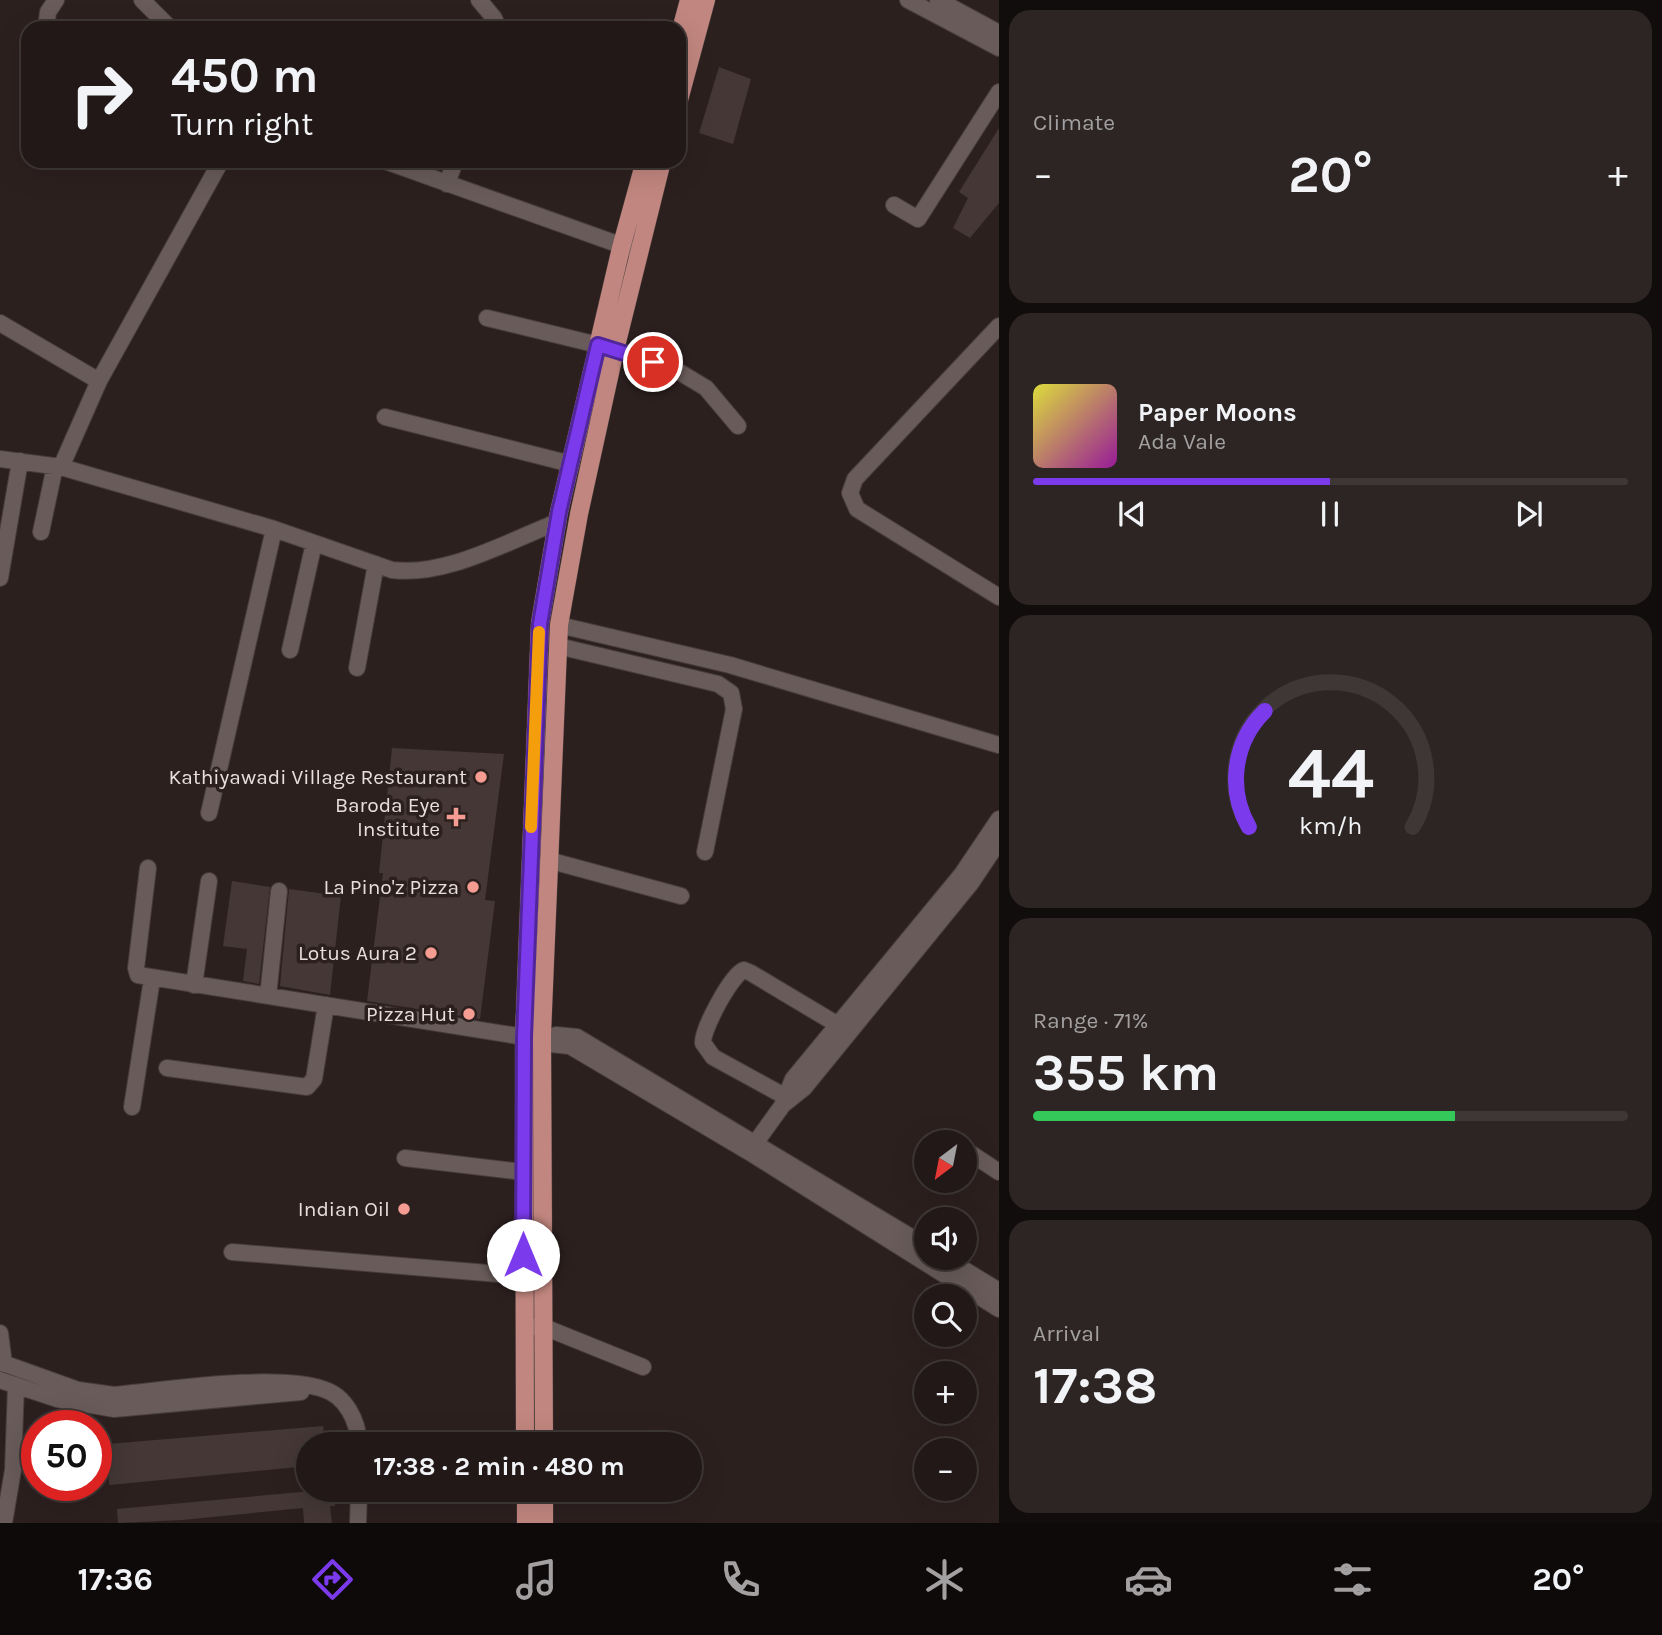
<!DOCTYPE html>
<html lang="en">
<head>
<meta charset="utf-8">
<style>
	:root { --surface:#211817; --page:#2d2524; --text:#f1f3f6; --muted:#a2a0a1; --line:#3e3736; --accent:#7c3aed }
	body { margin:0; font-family:Karla,sans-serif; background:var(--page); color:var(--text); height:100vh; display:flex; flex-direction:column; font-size:26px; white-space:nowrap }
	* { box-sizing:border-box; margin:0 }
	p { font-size:23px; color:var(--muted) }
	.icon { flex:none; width:38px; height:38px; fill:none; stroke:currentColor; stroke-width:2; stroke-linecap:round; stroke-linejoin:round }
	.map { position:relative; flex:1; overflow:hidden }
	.side { display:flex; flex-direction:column; gap:10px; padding:10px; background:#120d0d; width:663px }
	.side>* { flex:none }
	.banner { position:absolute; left:21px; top:21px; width:665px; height:147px; border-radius:21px; box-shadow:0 7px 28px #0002,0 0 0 2px var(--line); background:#211817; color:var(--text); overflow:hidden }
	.needle { width:46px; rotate:212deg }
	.tools { position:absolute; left:914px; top:1130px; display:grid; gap:14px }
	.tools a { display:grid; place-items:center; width:63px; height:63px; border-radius:50%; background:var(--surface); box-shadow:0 7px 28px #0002,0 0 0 2px var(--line); font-size:35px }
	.speed { position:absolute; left:21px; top:1410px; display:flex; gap:14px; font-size:35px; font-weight:700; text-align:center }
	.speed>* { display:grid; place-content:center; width:91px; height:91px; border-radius:50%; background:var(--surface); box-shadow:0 7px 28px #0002,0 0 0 2px var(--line); line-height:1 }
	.speed .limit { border:10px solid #d22; background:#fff; color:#111 }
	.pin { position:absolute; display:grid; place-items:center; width:60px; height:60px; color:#fff; margin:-30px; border:4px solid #fff; border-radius:50%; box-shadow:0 2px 7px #0007 }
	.me { position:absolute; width:77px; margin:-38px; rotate:0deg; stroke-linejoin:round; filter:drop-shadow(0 0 5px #0008) }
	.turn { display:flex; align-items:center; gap:24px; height:147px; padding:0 35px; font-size:32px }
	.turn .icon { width:91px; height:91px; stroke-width:2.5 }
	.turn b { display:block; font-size:49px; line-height:60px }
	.big { font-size:52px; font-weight:700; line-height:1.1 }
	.side .tile { flex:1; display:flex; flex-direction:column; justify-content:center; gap:10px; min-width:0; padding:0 24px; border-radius:21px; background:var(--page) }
	.side .dial { align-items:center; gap:0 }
	.dial svg { height:182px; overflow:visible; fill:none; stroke:var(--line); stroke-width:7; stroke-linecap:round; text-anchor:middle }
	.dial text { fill:var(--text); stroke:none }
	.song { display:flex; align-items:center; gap:21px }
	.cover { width:84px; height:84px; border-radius:10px; background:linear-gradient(135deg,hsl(60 70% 55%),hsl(300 70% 35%)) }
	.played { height:7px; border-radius:4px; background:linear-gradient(90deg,var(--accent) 50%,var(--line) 50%) }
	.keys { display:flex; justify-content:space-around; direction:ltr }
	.heat { display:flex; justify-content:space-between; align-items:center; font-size:38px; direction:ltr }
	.charge { height:10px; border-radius:5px; background:linear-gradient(90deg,#34c759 71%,var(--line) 0) }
	.trip { position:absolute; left:296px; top:1432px; width:406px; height:70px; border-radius:35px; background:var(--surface); box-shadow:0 7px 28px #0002,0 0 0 2px var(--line); font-weight:700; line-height:70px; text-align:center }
	.menu { display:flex; height:112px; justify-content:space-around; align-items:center; background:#0d0a09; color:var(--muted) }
	.menu .icon { width:49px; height:49px }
	.menu .active { color:var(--accent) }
	.menu b { font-size:32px; color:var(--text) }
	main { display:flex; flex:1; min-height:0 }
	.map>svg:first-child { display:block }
</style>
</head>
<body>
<main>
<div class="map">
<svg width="999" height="1523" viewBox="0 0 999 1523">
	<rect width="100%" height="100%" fill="#2c201f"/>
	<!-- building -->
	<path fill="#443736" d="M 719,67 L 751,79 L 733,144 L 699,133 Z
		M 999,128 L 999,203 L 970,238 L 953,228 L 968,198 L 959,192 Z
		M 392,748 L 504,754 L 485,900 L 495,901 L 480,1019 L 367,1001 L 383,873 L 379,873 Z
		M 232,881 L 270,887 L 259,984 L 243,981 L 247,949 L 223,946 Z
		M 289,889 L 341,896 L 330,995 L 280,986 Z
		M 323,1426 L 325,1443 L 308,1444 L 308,1466 L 109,1485 L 108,1444 Z
		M 334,1489 L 335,1506 L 330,1506 L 332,1523 L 304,1523 L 303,1508 L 182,1520 L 118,1523 L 117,1509 Z"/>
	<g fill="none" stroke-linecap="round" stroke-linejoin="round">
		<!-- minor casing -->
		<g stroke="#473d3c" stroke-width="18">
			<path id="minor" d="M 142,0 L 170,28
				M 479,0 L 494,18 L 498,28
				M 908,0 L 999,48
				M 938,0 L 999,33
				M 46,28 L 48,12 L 56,0
				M 385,161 L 637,251
				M 447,184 L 455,161
				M 894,205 L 918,219 L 999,92
				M 487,318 L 598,345 L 671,367 L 706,388 L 738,426
				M 0,323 L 99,381
				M 999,326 L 855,479 L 850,493 L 857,509 L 999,597
				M 385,417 L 571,464
				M 0,459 L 61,467 L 274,529 L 392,570 C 446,577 508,541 558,522
				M 61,467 L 99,381 L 221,161
				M 41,532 L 55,466
				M 0,578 L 20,461
				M 559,625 L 730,665 L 999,745
				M 558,646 L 718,684 L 731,693 L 734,709 L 705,852
				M 290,650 L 314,543
				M 357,668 L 376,564
				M 209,813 L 274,529
				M 548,860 L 681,896
				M 148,868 L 136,968 L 138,975 L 524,1037
				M 194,985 L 209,881
				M 268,996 L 279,891
				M 556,1035 L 577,1037 L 926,1246
				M 530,1042 L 570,1046 L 749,1152 L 999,1309
				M 167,1068 L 307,1087 L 314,1079 L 326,1005
				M 786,1097 L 713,1057 L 703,1043 C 702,1030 731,975 744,970 L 751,973 L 838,1025
				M 784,1104 L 804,1088 L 971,883 L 999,841
				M 132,1107 L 152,979
				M 946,1137 L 955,1143
				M 751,1149 L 782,1106 L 793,1079 L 962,874 L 999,819
				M 964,1149 L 999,1172
				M 405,1158 L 523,1172
				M 232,1252 L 524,1276
				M 945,1258 L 999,1291
				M 534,1327 L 544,1327 L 643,1367
				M 0,1333 L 4,1364
				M 0,1362 L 78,1390 L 114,1395 C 168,1390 274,1373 323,1389 C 346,1396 358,1421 359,1444
				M 0,1380 L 57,1399 L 114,1409 L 301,1392
				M 4,1523 L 13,1470 L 16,1385
				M 358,1523 L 359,1489"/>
		</g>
		<!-- major casing -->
		<g stroke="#473d3c" stroke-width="19">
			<path id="major" d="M 679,37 L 689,0
				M 679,100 L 706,0
				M 525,1444 L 524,1037 L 540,623 L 559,512 L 621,248 L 645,161
				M 544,1444 L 542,1034 L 559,625 L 579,514 L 615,350 L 662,161
				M 526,1489 L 526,1523
				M 544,1489 L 544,1523"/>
		</g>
		<!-- minor -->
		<use href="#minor" stroke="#685b59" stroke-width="16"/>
		<!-- major -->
		<use href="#major" stroke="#c1867f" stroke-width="18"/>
	</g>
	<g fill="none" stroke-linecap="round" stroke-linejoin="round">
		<!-- route casing -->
		<g stroke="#51269a" stroke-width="18">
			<path id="route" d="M 523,1255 L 524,1037 L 540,624 L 559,512 L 598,345 L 653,362"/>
		</g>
		<!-- route -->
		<use href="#route" stroke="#7c3aed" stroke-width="12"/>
		<!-- slow -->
		<path stroke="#f59e0b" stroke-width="12" d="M 531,827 L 539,632"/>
	</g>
	<!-- markers -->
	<g fill="#f59c93" stroke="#2c201f" stroke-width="2.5">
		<circle cx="481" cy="777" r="7"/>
		<path d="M452.5 806.5h7v7h7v7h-7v7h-7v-7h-7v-7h7z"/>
		<circle cx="473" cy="887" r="7"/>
		<circle cx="431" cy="953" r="7"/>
		<circle cx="469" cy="1014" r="7"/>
		<circle cx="404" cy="1209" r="7"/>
	</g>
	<g text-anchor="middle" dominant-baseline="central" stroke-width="7" stroke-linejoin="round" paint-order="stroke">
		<!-- poi labels -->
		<g font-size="21" fill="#e7dedd" stroke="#2c201f" text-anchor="end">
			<text x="467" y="777">Kathiyawadi Village Restaurant</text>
			<text x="440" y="805">Baroda Eye<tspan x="440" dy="24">Institute</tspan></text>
			<text x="459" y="887">La Pino'z Pizza</text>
			<text x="417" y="953">Lotus Aura 2</text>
			<text x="455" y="1014">Pizza Hut</text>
			<text x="390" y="1209">Indian Oil</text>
		</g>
	</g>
</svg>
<div class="tools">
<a><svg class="needle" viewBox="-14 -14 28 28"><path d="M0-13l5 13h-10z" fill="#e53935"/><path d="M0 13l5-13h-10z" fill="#a2a0a1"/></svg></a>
<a><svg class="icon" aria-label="sound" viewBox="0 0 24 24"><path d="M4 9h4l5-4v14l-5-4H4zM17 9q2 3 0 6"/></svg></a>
<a><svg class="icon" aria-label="search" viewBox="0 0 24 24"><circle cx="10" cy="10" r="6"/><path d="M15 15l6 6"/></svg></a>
<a>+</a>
<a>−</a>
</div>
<div class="speed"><div class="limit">50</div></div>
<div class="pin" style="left:653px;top:362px;background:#d93025"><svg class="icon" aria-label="arrive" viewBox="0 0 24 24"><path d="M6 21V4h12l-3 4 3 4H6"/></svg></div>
<svg class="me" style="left:523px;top:1255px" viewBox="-20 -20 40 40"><circle r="19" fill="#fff"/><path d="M0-13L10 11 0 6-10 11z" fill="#7c3aed"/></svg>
<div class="trip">17:38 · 2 min · 480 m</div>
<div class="banner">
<div class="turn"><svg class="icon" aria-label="right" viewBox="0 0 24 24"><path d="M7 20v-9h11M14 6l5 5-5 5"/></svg><div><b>450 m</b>Turn right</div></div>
</div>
</div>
<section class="side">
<div class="tile"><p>Climate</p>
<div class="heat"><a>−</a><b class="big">20°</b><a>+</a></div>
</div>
<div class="tile">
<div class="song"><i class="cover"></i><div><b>Paper Moons</b><p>Ada Vale</p></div></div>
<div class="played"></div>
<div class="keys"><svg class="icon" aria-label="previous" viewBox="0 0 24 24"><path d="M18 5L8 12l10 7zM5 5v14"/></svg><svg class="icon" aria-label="pause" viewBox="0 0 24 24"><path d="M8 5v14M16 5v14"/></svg><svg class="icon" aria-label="next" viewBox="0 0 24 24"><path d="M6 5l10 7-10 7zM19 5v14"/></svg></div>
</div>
<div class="tile dial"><svg viewBox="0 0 100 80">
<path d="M14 69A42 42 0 1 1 86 69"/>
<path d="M14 69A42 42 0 0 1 21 18" stroke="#7c3aed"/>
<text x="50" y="56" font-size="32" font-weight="700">44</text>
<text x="50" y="72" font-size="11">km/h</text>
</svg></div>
<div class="tile"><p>Range · 71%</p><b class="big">355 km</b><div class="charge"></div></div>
<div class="tile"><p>Arrival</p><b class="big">17:38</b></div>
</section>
</main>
<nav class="menu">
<b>17:36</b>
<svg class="icon active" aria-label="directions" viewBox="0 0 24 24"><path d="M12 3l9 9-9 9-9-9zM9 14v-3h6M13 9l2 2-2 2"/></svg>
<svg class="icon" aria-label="music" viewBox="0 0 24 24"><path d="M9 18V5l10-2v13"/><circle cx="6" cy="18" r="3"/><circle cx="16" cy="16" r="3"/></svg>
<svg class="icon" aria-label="phone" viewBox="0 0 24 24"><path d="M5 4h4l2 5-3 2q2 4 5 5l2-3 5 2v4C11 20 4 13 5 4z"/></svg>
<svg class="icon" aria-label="climate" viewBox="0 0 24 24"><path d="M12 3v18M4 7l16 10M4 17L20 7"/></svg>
<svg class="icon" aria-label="car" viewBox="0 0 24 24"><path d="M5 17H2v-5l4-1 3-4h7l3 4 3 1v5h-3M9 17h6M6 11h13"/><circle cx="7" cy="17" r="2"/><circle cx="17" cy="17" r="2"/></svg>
<svg class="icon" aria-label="filters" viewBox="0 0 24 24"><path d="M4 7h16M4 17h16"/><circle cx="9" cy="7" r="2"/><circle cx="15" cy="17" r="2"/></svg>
<b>20°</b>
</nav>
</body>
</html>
